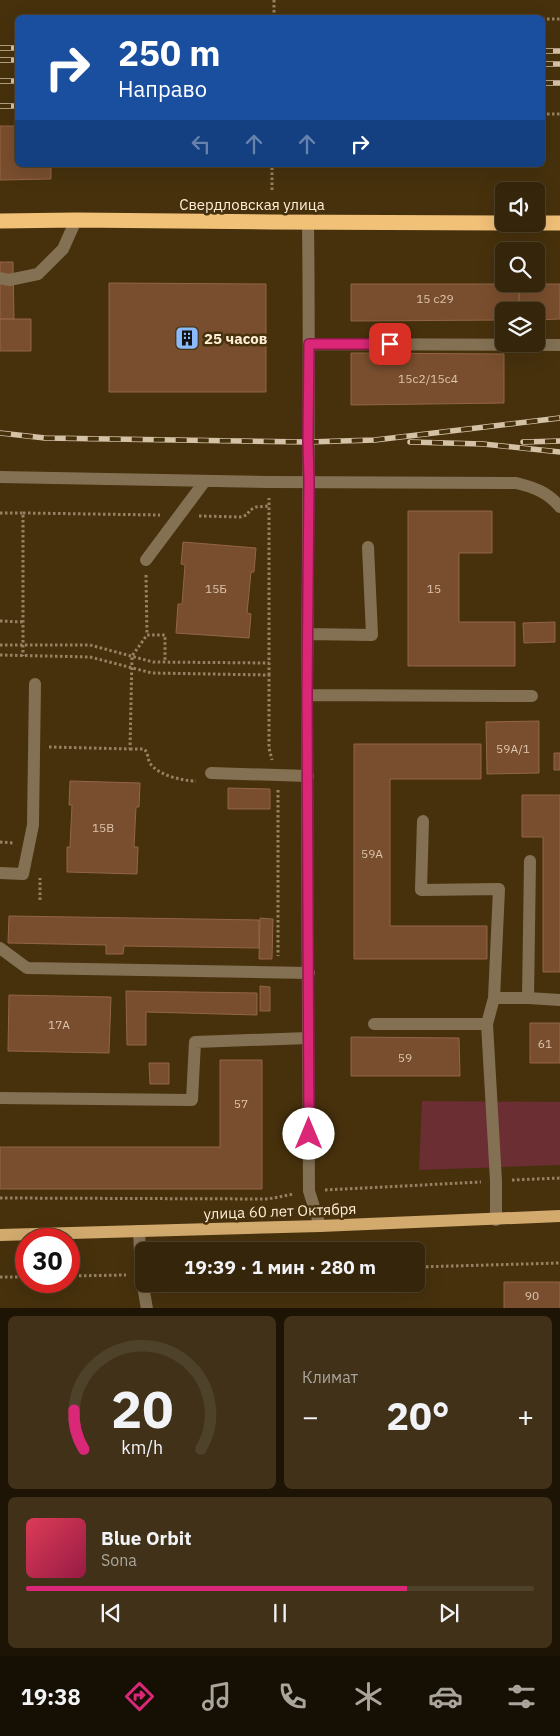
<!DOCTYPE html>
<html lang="ru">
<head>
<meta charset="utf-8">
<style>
	:root { --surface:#35250a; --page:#403118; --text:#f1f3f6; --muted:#aaa59c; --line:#4f422b; --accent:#db2777 }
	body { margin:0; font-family:"IBM Plex Sans",sans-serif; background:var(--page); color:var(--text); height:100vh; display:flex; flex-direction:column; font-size:19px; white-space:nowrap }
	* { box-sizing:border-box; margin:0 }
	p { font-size:16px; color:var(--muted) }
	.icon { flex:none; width:28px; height:28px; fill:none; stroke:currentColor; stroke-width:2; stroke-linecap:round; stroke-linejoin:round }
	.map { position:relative; height:1308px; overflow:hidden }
	.drawer { display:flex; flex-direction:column; gap:8px; padding:8px; background:#1d1406; flex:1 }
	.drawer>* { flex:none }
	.guide { position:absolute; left:15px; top:15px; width:530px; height:152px; border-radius:8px; box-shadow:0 5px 20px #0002,0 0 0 1px var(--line); background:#1a4fa0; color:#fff; overflow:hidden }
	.controls { position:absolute; left:495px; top:182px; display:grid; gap:10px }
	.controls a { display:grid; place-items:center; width:50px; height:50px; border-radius:8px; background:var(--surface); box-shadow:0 5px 20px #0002,0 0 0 1px var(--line); font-size:25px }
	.speed { position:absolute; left:15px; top:1228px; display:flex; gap:10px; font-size:25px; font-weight:700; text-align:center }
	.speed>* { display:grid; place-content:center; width:65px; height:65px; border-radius:50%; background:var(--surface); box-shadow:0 5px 20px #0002,0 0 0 1px var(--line); line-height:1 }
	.speed .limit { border:8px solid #d22; background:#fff; color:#111 }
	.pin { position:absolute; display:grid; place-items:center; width:42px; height:42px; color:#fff; margin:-21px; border-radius:10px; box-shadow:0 2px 8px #0006 }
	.me { position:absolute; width:55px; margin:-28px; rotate:0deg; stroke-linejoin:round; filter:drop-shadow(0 0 4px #0008) }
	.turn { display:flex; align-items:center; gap:18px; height:105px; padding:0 20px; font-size:22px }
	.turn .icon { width:65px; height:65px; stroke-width:2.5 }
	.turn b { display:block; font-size:35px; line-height:42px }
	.lanes { display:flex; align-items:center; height:48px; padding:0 20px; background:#0003; justify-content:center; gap:25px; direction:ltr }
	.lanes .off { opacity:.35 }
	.big { font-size:38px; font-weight:800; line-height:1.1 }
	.drawer .card { flex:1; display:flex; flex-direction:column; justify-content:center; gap:8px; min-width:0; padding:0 18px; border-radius:8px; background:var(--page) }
	.drawer .dial { align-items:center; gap:0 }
	.dial svg { height:130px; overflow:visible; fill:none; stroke:var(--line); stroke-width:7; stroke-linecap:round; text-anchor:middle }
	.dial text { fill:var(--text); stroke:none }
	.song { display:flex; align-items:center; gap:15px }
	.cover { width:60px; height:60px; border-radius:8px; background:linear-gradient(135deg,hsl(350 70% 55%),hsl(340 70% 35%)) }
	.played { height:5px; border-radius:2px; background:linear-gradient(90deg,var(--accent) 75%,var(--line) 75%) }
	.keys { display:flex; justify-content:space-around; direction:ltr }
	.heat { display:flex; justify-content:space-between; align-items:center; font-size:28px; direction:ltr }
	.drawer .tiles { flex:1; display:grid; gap:8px; grid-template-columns:1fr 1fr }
	.card:last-child { grid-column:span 2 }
	.trip { position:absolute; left:135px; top:1242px; width:290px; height:50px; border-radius:8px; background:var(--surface); box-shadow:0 5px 20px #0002,0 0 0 1px var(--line); font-weight:800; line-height:50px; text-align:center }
	.menu { display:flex; height:80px; justify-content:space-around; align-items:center; background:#150f04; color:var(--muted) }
	.menu .icon { width:35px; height:35px }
	.menu .current { color:var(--accent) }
	.menu b { font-size:22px; color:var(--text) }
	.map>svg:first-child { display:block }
</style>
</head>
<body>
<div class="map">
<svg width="560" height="1309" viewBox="0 0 560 1309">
	<rect width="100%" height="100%" fill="#47310d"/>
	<!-- green -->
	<path fill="#6a2e33" d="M 422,1101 L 560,1102 L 560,1165 L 419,1170 Z"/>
	<!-- building -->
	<path fill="#794e2e" stroke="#926545" d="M 0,126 L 16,126 L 18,165 L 51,165 L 51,179 L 0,180 Z
		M 0,262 L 13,262 L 14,319 L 0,319 Z
		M 109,283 L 266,284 L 266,392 L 109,392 Z
		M 351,284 L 519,284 L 519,311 L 504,311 L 504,320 L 351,321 Z
		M 519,284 L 560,284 L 560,319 L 536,320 L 536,311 L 519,311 Z
		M 0,319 L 31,319 L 31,351 L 0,351 Z
		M 351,353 L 504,354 L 504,403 L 351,405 Z
		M 408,511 L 492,511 L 492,553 L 459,553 L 459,622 L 515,622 L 515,666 L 408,666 Z
		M 183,542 L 256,548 L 254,572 L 251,572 L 247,613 L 251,614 L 249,638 L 176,633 L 178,604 L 182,604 L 185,565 L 181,564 Z
		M 555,622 L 555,642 L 524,643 L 523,623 Z
		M 539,721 L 539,773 L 487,774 L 486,722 Z
		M 354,744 L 481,744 L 481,779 L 390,779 L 390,926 L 487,926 L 487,959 L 354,959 Z
		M 554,753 L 560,753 L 560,770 L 554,770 Z
		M 70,781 L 140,783 L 139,807 L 136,807 L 134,847 L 138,847 L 137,874 L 67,872 L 67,847 L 70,847 L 72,805 L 69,805 Z
		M 228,788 L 270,789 L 270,809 L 228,809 Z
		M 522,795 L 560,795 L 560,972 L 543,972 L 543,837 L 522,837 Z
		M 9,916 L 259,920 L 259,948 L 124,946 L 123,954 L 106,954 L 106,945 L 8,943 Z
		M 260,918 L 273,919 L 272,959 L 259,959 Z
		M 260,986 L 270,987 L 270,1011 L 260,1011 Z
		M 126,991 L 257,993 L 257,1015 L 146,1012 L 146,1045 L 127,1045 Z
		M 9,995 L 111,997 L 109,1053 L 8,1051 Z
		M 530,1023 L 560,1023 L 560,1063 L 530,1063 Z
		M 351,1037 L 459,1038 L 460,1076 L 351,1076 Z
		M 220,1060 L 262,1060 L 262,1189 L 0,1189 L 0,1147 L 220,1147 Z
		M 149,1063 L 169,1063 L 169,1084 L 150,1084 Z
		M 504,1282 L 560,1282 L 560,1309 L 504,1309 Z"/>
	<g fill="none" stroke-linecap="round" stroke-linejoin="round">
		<!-- path -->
		<path stroke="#968263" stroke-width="3" stroke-dasharray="2.5 2.5" stroke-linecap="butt" d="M 274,0 L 274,18
			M 542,19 L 560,19
			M 542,114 L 560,114
			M 272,190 L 272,165
			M 0,513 L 23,513 L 23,656
			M 23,513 L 160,515
			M 199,516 L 240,517 L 247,515 L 250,510 L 256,507 L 269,506
			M 146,575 L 147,635
			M 0,621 L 23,622
			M 0,645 L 90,645 L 153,662 L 269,663
			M 0,655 L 90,657 L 152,673 L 269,675 L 269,748 L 272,760
			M 269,675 L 269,498
			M 49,747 L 130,749 L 132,656 L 147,635 L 165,635 L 165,662
			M 130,749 L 144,749 C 149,754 147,758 150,763 C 157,775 183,781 196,781
			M 278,790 L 278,956
			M 0,842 L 14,843
			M 40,900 L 40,878
			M 512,1180 L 560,1178
			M 325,1190 L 481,1182
			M 0,1198 L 268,1199 L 294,1194
			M 416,1267 L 560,1263
			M 69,1276 L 126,1275
			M 0,1277 L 26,1277"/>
		<!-- minor -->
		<path stroke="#847154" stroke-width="12" d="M 308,222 C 310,380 308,537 307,694 C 307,860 308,1025 309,1191 L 320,1226
			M 0,278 L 9,280 L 38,274 L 63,249 L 76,220
			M 309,344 L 560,345
			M 0,477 L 269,482 L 516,483 C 533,487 548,492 560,507
			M 146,560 L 205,481
			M 308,634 L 372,635 L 368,547
			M 307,695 L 532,696
			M 211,773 L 308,776
			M 423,821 L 421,890 L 499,889 L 494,998 L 487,1024 L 496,1181 L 496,1220
			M 0,873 L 23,874 L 33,825 L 35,684
			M 0,948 L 27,968 L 309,973
			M 494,998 L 528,998 L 560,1000
			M 528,998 L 530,861
			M 374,1024 L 487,1024
			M 0,1098 L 192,1100 L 195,1042 L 308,1038
			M 139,1231 L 141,1274 L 147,1309"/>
		<!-- major -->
		<path stroke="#d2aa6e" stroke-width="12" d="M 0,1235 L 320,1226 L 560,1216"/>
		<!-- highway -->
		<path stroke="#f1c178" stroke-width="15" d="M 0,221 L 76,220 L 271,222 L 504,223
			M 536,223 L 560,223"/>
		<!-- rail casing -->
		<g stroke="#d4c2a7" stroke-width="5.5">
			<path id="rail" d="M 0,48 L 18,48
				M 542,51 L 560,51
				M 0,60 L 18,60
				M 542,64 L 560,64
				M 0,81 L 18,81
				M 542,83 L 560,83
				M 0,106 L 18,106
				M 0,433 L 45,438 L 308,442 L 375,440 L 560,418
				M 410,442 L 483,444 L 560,452
				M 523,442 L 560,441"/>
		</g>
		<!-- rail -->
		<use href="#rail" stroke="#47310d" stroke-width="4" stroke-dasharray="11" stroke-linecap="butt"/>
	</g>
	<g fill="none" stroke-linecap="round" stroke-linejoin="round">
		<!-- route casing -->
		<g stroke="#8e194d" stroke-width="12">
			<path id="route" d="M 309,1134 L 307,695 L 309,481 L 308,442 L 309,344 L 390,344"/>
		</g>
		<!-- route -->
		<use href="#route" stroke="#db2777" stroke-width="9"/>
	</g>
	<!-- icons -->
	<defs>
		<g id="building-square" transform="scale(1.25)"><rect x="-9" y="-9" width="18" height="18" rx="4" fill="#8abafc" stroke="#47310d"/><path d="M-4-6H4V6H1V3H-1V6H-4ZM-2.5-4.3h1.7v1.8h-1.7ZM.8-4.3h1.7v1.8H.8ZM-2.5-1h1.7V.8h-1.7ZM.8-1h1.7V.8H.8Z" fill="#111"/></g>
	</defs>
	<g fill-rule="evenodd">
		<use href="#building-square" x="187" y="338"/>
	</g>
	<g text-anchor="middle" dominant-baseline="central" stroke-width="5" stroke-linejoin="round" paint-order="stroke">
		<!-- number labels -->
		<g font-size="12" fill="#dec6ac">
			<text x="435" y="298">15 с29</text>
			<text x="428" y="378">15с2/15с4</text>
			<text x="216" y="588">15Б</text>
			<text x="434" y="588">15</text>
			<text x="513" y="748">59А/1</text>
			<text x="103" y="827">15В</text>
			<text x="372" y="853">59А</text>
			<text x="59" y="1024">17А</text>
			<text x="545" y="1043">61</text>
			<text x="405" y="1057">59</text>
			<text x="241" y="1103">57</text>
			<text x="532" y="1295">90</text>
		</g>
		<!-- street labels -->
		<g font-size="15" fill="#ffeed6" stroke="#47310d">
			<text x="252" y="204">Свердловская улица</text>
			<text transform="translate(280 1211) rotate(-2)">улица 60 лет Октября</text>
		</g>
		<!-- poi labels -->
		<g font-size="15" font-weight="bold" fill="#ffeed6" stroke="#47310d" text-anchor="start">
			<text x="204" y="338">25 часов</text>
		</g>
	</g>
</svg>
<div class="controls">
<a><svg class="icon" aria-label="sound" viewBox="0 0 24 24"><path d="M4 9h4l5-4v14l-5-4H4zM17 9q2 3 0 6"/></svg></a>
<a><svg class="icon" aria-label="search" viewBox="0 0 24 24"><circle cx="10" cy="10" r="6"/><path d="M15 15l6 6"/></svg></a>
<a><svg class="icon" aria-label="layers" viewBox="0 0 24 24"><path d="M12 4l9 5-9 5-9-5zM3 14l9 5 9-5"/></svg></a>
</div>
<div class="speed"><div class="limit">30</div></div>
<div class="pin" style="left:390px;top:344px;background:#d93025"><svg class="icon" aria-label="arrive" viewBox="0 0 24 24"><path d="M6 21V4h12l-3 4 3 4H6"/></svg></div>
<svg class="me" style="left:309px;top:1134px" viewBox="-20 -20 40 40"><circle r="19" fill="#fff"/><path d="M0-13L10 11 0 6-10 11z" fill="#db2777"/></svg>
<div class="trip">19:39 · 1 мин · 280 m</div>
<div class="guide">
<div class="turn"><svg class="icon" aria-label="right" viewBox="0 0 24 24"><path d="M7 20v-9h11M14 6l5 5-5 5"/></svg><div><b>250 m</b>Направо</div></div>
<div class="lanes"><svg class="icon off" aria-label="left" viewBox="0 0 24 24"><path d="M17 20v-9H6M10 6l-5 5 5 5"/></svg><svg class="icon off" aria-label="ahead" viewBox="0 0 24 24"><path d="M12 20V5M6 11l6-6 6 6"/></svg><svg class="icon off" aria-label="ahead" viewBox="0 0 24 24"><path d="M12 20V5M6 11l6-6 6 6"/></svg><svg class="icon" aria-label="right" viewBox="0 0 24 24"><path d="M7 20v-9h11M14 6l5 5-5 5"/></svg></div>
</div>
</div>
<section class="drawer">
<div class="tiles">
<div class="card dial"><svg viewBox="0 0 100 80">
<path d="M14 69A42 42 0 1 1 86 69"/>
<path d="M14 69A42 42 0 0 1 8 45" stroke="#db2777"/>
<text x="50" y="56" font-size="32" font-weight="700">20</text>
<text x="50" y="72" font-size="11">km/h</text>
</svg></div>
<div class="card"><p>Климат</p>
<div class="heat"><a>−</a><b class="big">20°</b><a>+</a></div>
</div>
<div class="card">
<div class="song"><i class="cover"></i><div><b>Blue Orbit</b><p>Sona</p></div></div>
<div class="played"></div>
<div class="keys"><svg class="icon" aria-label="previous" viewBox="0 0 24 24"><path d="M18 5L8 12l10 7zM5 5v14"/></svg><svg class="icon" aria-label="pause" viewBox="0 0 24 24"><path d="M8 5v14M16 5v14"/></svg><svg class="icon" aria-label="next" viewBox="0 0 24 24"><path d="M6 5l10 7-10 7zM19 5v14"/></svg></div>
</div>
</div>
</section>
<nav class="menu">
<b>19:38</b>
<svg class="icon current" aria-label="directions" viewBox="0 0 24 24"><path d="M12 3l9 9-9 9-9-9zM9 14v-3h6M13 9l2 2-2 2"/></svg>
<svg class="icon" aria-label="music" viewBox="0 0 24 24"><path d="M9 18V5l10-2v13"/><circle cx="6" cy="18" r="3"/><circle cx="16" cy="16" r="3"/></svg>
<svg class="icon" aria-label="phone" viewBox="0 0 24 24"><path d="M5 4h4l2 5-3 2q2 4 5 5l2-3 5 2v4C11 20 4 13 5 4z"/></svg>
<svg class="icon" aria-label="climate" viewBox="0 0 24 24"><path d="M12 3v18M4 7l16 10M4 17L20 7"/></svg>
<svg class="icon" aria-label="car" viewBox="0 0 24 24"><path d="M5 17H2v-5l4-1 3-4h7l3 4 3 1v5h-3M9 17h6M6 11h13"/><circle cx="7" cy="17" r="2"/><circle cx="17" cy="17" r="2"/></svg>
<svg class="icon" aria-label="filters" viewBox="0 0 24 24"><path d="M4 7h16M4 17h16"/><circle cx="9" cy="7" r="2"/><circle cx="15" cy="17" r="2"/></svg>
</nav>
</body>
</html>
